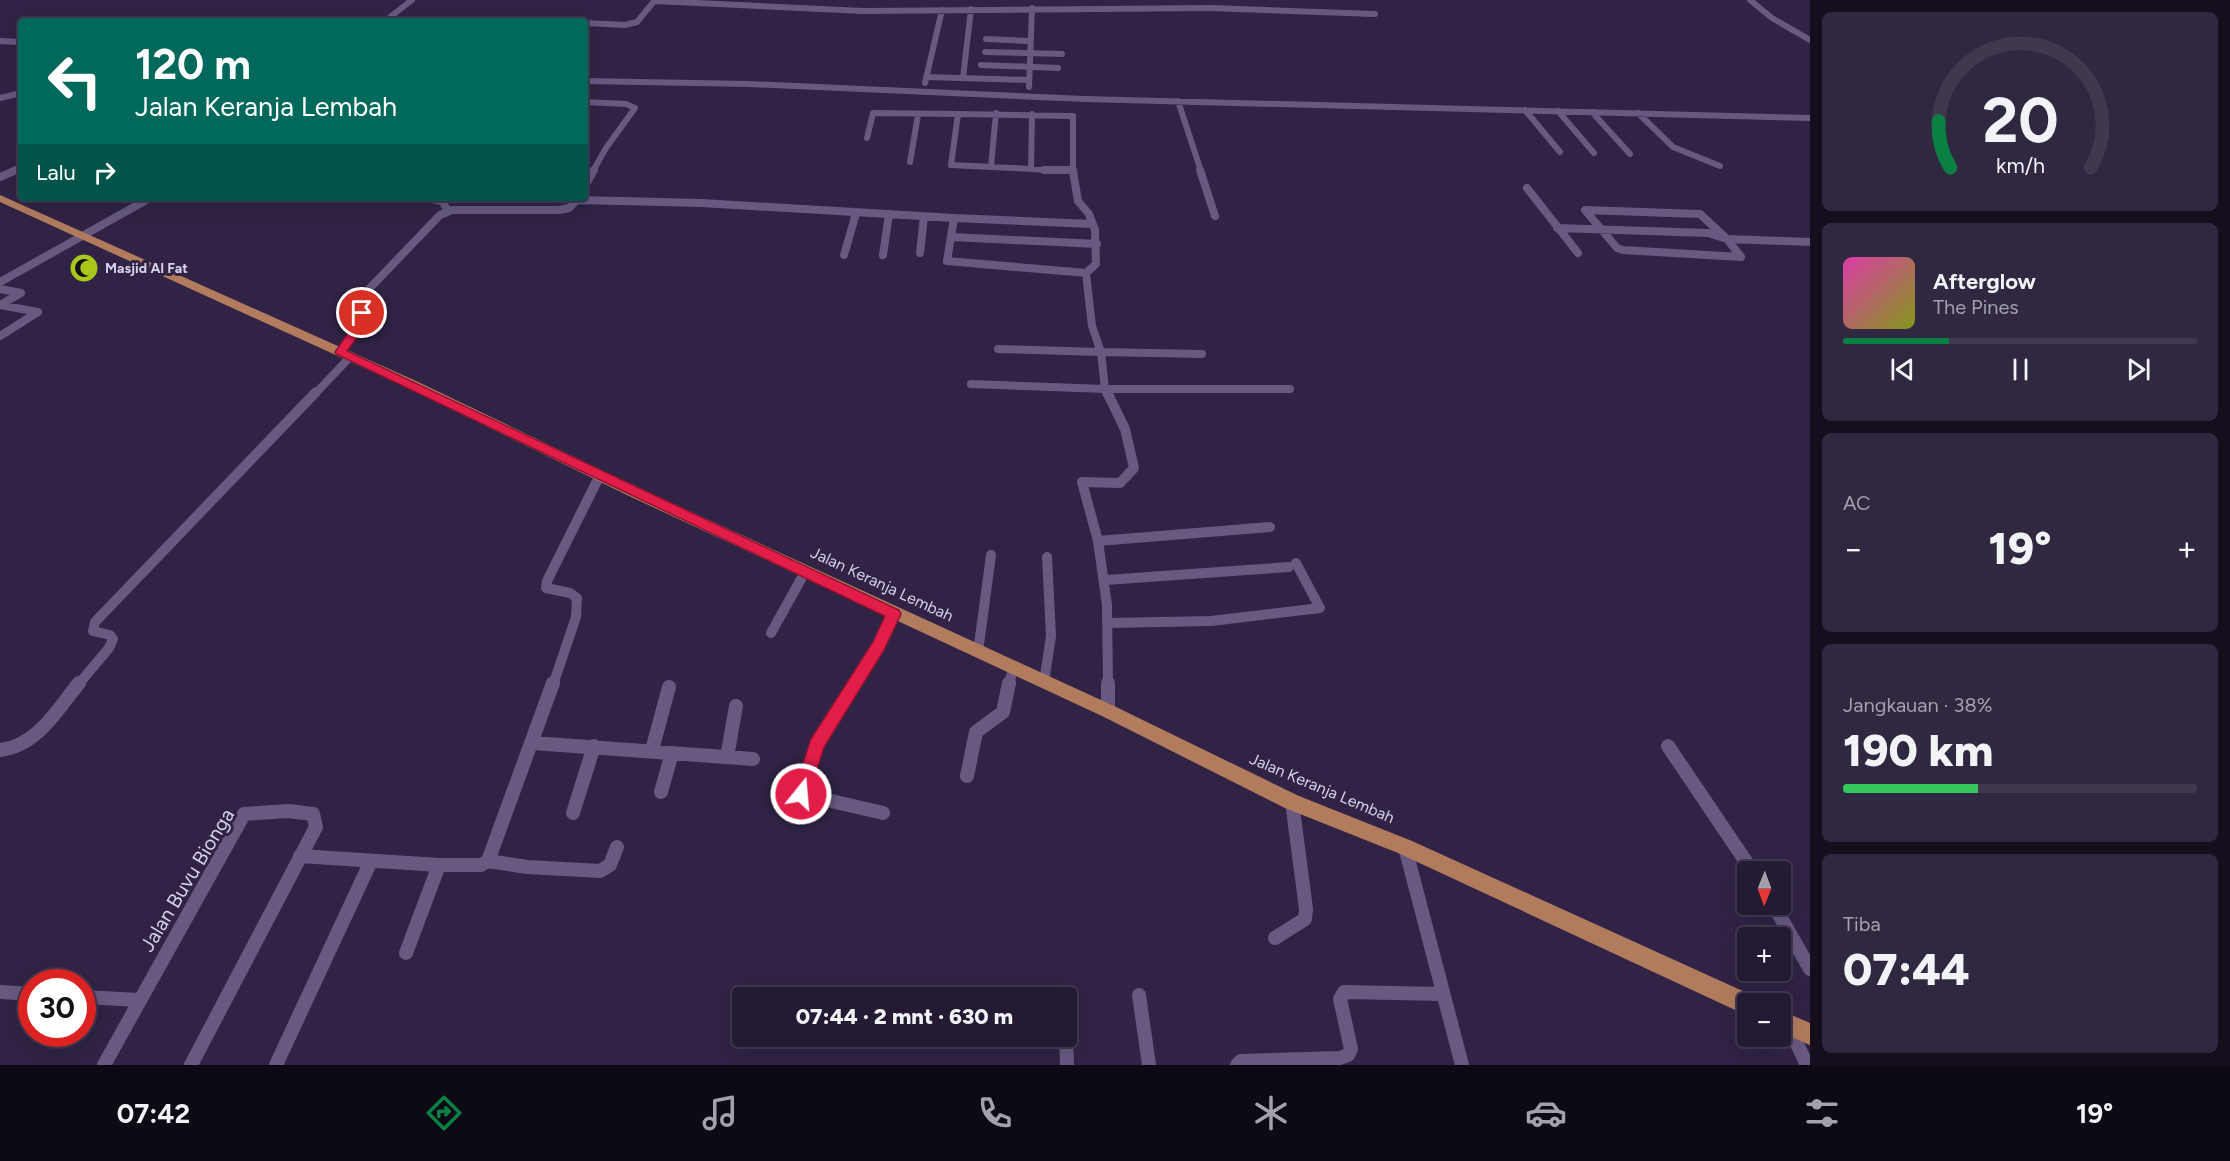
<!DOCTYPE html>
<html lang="id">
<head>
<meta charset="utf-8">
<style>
	:root { --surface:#241a34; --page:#302740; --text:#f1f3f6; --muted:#a3a1ac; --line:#41384f; --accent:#0b8043 }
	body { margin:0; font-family:Figtree,sans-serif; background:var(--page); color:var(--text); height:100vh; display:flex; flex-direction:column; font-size:22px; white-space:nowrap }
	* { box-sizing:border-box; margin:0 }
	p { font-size:20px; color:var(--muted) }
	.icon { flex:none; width:33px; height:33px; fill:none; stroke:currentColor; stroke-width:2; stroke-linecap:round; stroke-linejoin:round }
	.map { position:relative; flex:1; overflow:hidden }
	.details { display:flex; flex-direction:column; gap:12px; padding:12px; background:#140e1d; width:420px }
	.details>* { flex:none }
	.banner { position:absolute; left:18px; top:18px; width:570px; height:183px; border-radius:6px; box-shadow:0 6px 24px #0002,0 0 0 2px var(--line); background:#00695c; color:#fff; overflow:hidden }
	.needle { width:39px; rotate:181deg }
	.controls { position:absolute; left:1737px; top:861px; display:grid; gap:12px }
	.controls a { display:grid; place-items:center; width:54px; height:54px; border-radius:6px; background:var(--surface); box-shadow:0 6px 24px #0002,0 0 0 2px var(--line); font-size:30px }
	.speed { position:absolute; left:18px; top:969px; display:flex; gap:12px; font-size:30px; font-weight:700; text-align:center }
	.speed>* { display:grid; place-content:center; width:78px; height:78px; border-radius:50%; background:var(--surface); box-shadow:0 6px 24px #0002,0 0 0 2px var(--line); line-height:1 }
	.speed .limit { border:9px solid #d22; background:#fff; color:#111 }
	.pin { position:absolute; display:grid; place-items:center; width:51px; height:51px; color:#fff; margin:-26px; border:3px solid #fff; border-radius:50%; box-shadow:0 2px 6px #0007 }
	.me { position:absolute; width:66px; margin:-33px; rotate:17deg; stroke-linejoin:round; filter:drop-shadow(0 0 4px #0008) }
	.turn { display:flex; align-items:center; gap:21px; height:126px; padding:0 18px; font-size:27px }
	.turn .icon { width:78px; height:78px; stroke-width:2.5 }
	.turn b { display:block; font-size:42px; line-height:51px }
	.then { display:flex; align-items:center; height:57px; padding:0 18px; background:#0003; gap:12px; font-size:22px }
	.big { font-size:45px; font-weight:800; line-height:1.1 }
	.details .widget { flex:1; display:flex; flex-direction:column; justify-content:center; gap:9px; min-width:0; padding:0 21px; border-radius:9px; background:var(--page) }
	.details .dial { align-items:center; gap:0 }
	.dial svg { height:156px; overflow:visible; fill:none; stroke:var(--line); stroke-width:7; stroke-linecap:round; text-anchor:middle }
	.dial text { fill:var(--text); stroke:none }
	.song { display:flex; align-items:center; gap:18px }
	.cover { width:72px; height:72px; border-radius:9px; background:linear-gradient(135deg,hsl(320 70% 55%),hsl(70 70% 35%)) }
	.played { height:6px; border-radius:3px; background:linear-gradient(90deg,var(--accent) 30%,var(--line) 30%) }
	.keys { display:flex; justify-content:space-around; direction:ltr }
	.heat { display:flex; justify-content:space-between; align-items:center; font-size:33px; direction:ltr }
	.charge { height:9px; border-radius:4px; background:linear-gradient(90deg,#34c759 38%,var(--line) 0) }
	.trip { position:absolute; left:732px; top:987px; width:345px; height:60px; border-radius:6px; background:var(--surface); box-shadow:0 6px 24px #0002,0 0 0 2px var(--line); font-weight:800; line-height:60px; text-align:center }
	.tab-bar { display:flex; height:96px; justify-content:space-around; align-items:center; background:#0e0a15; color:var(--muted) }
	.tab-bar .icon { width:42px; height:42px }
	.tab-bar .on { color:var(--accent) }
	.tab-bar b { font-size:27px; color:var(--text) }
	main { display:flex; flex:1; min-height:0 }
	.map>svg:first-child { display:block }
</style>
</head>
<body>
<main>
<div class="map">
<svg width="1810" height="1065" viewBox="0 0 1810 1065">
	<rect width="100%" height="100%" fill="#302345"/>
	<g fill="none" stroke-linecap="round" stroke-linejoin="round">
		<!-- street-far3 -->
		<path stroke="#675980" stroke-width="6" d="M 1750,0 L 1772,18 L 1810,40
			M 655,1 L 863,11 L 1211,8 L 1375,14
			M 385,21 L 412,0
			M 585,23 L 625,25 L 637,22 L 655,0
			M 986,39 L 1029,41
			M 0,41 L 21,42
			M 985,52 L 1062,54
			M 981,65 L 1058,68
			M 926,77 L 1029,80
			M 963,78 L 971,9
			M 585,81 L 749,84 L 1085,99 L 1810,118
			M 925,83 L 942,10
			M 1029,87 L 1032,8
			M 0,98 L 21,93
			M 1178,101 L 1201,171
			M 585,102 L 626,104 L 635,108 L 606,148 L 593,171
			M 1525,110 L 1560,152
			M 1558,111 L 1594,153
			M 1592,112 L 1630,154
			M 1638,113 L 1673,147 L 1720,166
			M 958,114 L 1073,116 L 1073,171 L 951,165 Z
			M 867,138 L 873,113 L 958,114
			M 910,162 L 918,115
			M 991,167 L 996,113
			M 1031,169 L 1032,114
			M 12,171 L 21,167"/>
		<!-- street-far2 -->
		<path stroke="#675980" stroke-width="8" d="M 1044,170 L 1073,170
			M 1200,170 L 1215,216
			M 0,177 L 16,170
			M 585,186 L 594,170
			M 1527,188 L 1578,253
			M 427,198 L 442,201 L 448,211
			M 578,200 L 701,203 L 954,218 L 947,261 L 1086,273 L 1096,264 L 1095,230 L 1089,214 L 1078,201 L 1073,171
			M 1585,210 L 1700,214 L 1727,239 L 1741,257 L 1623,250 L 1617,248 Z
			M 954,218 L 1092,224
			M 1557,228 L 1708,233 L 1727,239 L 1810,242
			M 951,237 L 1097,244
			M 920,253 L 924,216
			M 844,255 L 855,217 L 853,212
			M 883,255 L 889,214
			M 1086,273 L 1092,326 L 1101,352 L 1202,354
			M 0,282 L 150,198
			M 0,289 L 21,293 L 0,305
			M 0,305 L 38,312 L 0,336
			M 998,349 L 1101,352 L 1105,389 L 1290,389
			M 340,352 L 358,324 L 369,289 L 440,215 L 452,210 L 559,210 L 569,208 L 579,198
			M 971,384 L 1105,389 L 1107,394
			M 315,394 L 351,356"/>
		<!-- street-far1 -->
		<path stroke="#675980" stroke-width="10" d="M 1098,541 L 1082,482 L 1120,483 L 1134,468 L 1125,429 L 1107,392
			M 1106,580 L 1289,567
			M 1109,623 L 1211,621 L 1320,608 L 1296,563
			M 771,633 L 805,572
			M 978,652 L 991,555
			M 1044,682 L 1051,636 L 1047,557
			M 78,685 L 109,648 L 113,639 L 110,635 L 93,631 L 95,622 L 316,392
			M 553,685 L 576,617 L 577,598 L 570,593 L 546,588 L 547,581 L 600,475
			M 854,685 L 879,646 L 894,614
			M 1009,685 L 1013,668
			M 1108,685 L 1107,605 L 1098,541 L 1270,527"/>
		<!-- street -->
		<path stroke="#675980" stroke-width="14" d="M 855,683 L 817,744 L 801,794 L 883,813
			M 1108,683 L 1108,711
			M 533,743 L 753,759
			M 1668,746 L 1753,872
			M 0,750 C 37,746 57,710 79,683
			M 652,750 L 669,687
			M 727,757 L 736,706
			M 967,776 L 976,732 L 1003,712 L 1009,683
			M 661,792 L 672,753
			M 573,813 L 594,746
			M 1405,847 L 1462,1065
			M 300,856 L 439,865 L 481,865 L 488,861 L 527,867 L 600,871 L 610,865 L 617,847
			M 488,861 L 553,683
			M 1773,904 L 1810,969
			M 1275,938 L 1305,919 L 1306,909 L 1292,802
			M 406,953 L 439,865
			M 0,992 L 32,994
			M 1139,995 L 1149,1065
			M 82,997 L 139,1000
			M 1789,1027 L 1807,1065
			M 1066,1036 L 1067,1065
			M 104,1065 L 244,814 L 288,811 L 313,814 L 316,827 L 191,1065
			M 276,1065 L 371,861
			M 1237,1065 L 1241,1061 L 1340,1058 L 1348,1055 L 1351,1049 L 1340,999 L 1344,992 L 1443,994"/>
		<!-- primary -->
		<path fill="#b27b5e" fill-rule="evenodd" d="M 0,195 L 416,381 L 637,487 L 1114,706 L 1299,796 L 1412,841 L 1756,997 L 1758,1004 L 1748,1004 L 1748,1016 L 1398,853 L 1285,808 L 1102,716 L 627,495 L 406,387 L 0,202 Z
			M 1780,1010 L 1810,1023 L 1810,1045 L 1780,1032 Z"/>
	</g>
	<!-- route -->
	<path fill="#e11d48" stroke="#92132f" stroke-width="1.5" d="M 362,310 L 368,313 L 358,336 L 347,351 L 899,610 L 901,614 L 884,650 L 824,747 L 807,800 L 801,802 L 795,800 L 793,794 L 811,739 L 873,642 L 885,616 L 336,354 L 335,352 L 347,335 L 357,313 Z"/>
	<!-- icons -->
	<defs>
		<g id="mosque-disc" transform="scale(1.5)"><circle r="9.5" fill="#a9c71a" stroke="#302345"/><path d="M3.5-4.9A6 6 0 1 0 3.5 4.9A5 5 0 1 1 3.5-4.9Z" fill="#111"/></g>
	</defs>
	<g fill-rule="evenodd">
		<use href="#mosque-disc" x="84" y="268"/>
	</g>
	<g text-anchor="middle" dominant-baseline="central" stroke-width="6" stroke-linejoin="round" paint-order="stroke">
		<!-- far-poi labels -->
		<g font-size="14" font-weight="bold" fill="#d8d1e7" stroke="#302345" text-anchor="start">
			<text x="105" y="268">Masjid Al Fat</text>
		</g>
		<!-- street labels -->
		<g font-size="16" fill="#d8d1e7" stroke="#302345">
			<text transform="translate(882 584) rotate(25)">Jalan Keranja Lembah</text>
			<text transform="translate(1322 788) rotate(23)">Jalan Keranja Lembah</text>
		</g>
		<!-- near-street labels -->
		<g font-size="20" fill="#d8d1e7" stroke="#302345">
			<text transform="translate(187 880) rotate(-59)">Jalan Buvu Bionga</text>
		</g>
	</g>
</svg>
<div class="controls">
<a><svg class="needle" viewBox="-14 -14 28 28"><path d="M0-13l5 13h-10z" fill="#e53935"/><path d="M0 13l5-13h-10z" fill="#a3a1ac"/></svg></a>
<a>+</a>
<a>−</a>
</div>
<div class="speed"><div class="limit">30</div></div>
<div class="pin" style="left:362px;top:313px;background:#d93025"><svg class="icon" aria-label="arrive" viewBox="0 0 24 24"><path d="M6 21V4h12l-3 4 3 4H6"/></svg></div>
<svg class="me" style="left:801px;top:794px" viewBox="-20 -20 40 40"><circle r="17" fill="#e11d48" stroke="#fff" stroke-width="3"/><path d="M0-11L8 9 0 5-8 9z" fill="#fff"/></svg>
<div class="trip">07:44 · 2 mnt · 630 m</div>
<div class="banner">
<div class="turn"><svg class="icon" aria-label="left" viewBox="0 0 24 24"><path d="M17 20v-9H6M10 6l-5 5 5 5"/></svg><div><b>120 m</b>Jalan Keranja Lembah</div></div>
<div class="then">Lalu<svg class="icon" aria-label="right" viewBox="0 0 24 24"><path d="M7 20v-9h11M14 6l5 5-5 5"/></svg></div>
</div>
</div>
<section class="details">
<div class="widget dial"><svg viewBox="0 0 100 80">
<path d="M14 69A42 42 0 1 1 86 69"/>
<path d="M14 69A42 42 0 0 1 8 45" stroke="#0b8043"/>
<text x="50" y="56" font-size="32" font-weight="700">20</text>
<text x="50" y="72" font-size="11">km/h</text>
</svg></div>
<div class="widget">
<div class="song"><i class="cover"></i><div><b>Afterglow</b><p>The Pines</p></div></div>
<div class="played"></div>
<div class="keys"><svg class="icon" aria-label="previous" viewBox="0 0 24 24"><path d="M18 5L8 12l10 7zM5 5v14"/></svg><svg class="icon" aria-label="pause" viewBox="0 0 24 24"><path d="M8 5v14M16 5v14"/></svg><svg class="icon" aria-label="next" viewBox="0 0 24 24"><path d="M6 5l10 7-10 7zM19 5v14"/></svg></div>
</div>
<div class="widget"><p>AC</p>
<div class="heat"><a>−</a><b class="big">19°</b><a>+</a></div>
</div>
<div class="widget"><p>Jangkauan · 38%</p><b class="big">190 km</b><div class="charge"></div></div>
<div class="widget"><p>Tiba</p><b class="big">07:44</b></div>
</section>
</main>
<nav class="tab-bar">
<b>07:42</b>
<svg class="icon on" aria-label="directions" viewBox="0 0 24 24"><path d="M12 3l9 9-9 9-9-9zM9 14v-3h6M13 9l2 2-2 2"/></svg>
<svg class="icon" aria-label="music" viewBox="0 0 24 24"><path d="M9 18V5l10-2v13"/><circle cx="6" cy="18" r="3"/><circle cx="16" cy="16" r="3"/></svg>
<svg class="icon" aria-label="phone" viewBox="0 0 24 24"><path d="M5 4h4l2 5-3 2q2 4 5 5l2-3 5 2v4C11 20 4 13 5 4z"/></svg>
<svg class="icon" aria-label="climate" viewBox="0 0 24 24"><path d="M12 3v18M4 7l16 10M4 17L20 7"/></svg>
<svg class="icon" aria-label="car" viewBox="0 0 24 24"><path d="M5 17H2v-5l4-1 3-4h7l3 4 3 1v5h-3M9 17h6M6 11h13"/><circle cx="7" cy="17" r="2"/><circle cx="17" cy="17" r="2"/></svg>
<svg class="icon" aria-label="filters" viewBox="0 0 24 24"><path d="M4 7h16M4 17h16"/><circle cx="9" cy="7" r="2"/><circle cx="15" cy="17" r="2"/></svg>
<b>19°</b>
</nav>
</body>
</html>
